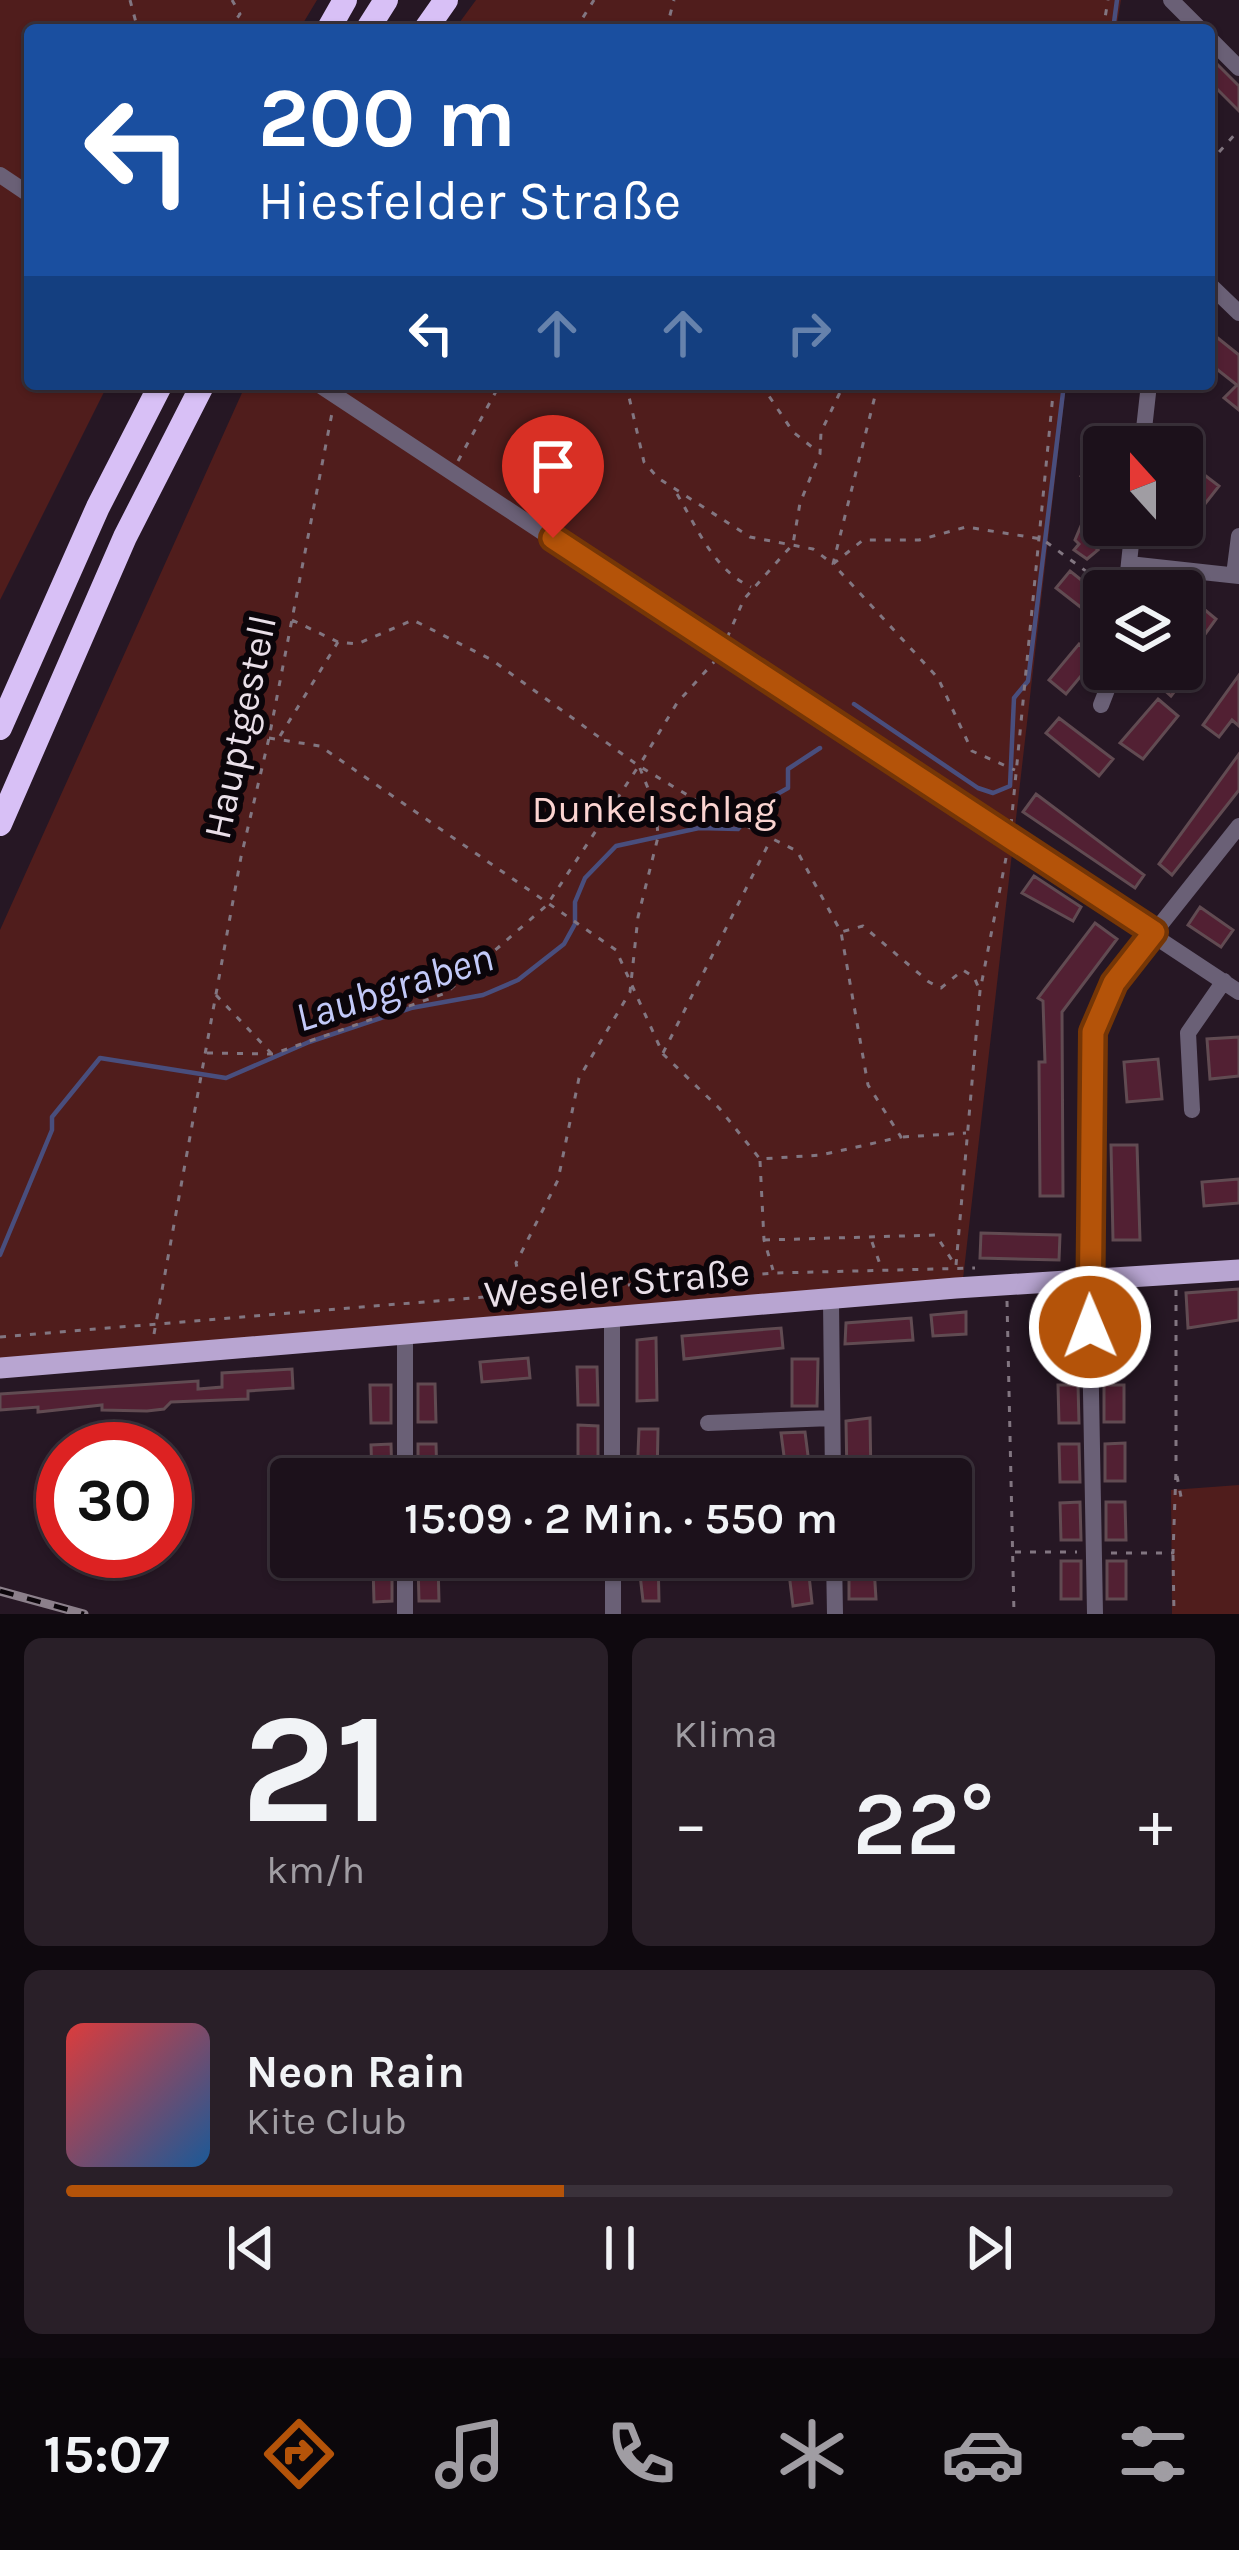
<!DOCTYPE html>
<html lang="de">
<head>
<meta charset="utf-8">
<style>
	:root { --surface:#1c111b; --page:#291f28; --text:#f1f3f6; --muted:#a09da3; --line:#3a313a; --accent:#b45309 }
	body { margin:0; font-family:Karla,sans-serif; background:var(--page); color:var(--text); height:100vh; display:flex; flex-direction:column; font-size:45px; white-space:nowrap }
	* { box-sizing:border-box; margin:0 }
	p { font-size:39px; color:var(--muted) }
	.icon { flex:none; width:66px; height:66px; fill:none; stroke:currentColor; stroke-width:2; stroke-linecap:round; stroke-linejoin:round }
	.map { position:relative; height:1614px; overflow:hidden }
	.sheet { display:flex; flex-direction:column; gap:24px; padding:24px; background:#0f090f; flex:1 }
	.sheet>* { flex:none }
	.guide { position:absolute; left:24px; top:24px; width:1191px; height:366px; border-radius:12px; box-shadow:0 3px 9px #0004,0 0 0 3px var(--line); background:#1a4fa0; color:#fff; overflow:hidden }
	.needle { width:78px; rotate:339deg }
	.tools { position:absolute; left:1083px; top:426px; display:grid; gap:24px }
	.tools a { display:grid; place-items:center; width:120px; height:120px; border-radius:12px; background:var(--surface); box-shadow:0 3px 9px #0004,0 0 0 3px var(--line); font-size:60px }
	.speed { position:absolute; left:36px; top:1422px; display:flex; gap:24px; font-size:60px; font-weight:700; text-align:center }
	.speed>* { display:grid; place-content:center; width:156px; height:156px; border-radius:50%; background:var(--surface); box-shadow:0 3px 9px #0004,0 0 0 3px var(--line); line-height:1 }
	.speed .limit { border:18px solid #d22; background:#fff; color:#111 }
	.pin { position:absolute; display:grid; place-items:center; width:102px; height:102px; color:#fff; margin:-123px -51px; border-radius:50% 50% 50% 0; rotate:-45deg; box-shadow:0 0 12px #0007 }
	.pin .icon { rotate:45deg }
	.me { position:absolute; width:132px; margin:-66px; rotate:359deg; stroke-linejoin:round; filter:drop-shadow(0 0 9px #0008) }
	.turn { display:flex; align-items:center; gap:42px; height:252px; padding:0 36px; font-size:54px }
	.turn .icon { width:156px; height:156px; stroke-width:2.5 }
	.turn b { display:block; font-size:84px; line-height:102px }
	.lanes { display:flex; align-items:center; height:114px; padding:0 36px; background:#0003; justify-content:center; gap:60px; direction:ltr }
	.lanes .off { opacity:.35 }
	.big { font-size:90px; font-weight:600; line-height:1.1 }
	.sheet .tile { flex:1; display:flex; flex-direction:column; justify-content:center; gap:18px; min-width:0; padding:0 42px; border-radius:18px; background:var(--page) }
	.sheet .dial { align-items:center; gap:0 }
	.dial b { font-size:156px; line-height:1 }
	.song { display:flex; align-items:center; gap:36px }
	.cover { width:144px; height:144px; border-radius:18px; background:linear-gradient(135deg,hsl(0 70% 55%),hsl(210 70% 35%)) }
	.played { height:12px; border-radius:6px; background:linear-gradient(90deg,var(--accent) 45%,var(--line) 45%) }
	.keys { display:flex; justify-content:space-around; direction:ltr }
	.heat { display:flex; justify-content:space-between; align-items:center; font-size:66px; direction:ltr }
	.sheet .tiles { flex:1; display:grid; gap:24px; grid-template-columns:1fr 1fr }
	.tile:last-child { grid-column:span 2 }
	.trip { position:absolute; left:270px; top:1458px; width:702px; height:120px; border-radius:12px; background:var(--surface); box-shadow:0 3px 9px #0004,0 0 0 3px var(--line); font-weight:600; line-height:120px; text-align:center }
	.tab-bar { display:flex; height:192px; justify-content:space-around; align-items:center; background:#0b070b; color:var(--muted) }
	.tab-bar .icon { width:84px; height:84px }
	.tab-bar .active { color:var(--accent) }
	.tab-bar b { font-size:54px; color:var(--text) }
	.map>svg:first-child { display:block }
</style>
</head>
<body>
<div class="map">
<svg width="1239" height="1614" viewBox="0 0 1239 1614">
	<rect width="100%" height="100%" fill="#261724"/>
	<!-- green -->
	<path fill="#501d1c" d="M 0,0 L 317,0 L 299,30 L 30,30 L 30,384 L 108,384 L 0,600 Z
		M 476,0 L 1121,0 L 1116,30 L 454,30 Z
		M 246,384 L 1066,384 L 963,1279 L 0,1359 L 0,930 Z
		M 1239,1485 L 1239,1614 L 1172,1614 L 1171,1490 Z"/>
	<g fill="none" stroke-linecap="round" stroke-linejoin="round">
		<!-- stream -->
		<path stroke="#494e7d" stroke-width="4.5" d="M 1113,30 L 1117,0
			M 854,704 L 978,788 L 993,793 L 1010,786 L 1014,698 L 1028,681 L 1064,384
			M 0,1255 L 52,1130 L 52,1117 L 100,1058 L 226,1078 L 309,1042 L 411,1008 L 483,995 L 518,980 L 564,944 L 575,924 L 575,902 L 585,878 L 616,846 L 699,828 L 738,829 L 756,806 L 788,788 L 788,769 L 820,748"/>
	</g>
	<!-- building -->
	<path fill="#522033" stroke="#614b52" stroke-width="3" d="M 1209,56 L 1239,86 L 1239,111 L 1209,81 Z
		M 1209,331 L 1239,355 L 1239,410 L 1224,398 L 1237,385 L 1209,363 Z
		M 1101,428 L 1113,437 L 1104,447 L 1104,482 L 1098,489 L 1081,476 L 1094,454 L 1090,440 Z
		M 1198,470 L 1219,486 L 1172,546 L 1147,525 L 1182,525 L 1182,490 Z
		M 1092,500 L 1104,510 L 1104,526 L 1093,545 L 1098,550 L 1087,559 L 1074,550 L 1079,544 L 1075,540 Z
		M 1070,571 L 1104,598 L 1092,616 L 1056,588 Z
		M 1182,591 L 1216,619 L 1203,637 L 1182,619 Z
		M 1079,644 L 1096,658 L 1066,694 L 1049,680 Z
		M 1182,653 L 1196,664 L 1171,696 L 1141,669 L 1182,669 Z
		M 1239,675 L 1239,726 L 1232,720 L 1219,737 L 1203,725 Z
		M 1158,699 L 1178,716 L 1143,759 L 1120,743 Z
		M 1059,718 L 1113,759 L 1099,776 L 1046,733 Z
		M 1239,754 L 1239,790 L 1172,875 L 1159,864 Z
		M 1036,794 L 1144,875 L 1135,888 L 1023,812 Z
		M 1034,876 L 1081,907 L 1073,921 L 1022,893 Z
		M 1200,907 L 1233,930 L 1221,947 L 1188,925 Z
		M 1095,923 L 1117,939 L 1062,1012 L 1063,1196 L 1040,1196 L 1039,1062 L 1045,1062 L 1043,1001 L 1038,998 Z
		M 1239,1037 L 1239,1076 L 1210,1079 L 1207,1039 Z
		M 1158,1059 L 1162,1099 L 1127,1102 L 1124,1062 Z
		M 1111,1145 L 1137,1145 L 1140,1240 L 1113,1240 Z
		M 1239,1179 L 1239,1203 L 1204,1206 L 1202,1182 Z
		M 981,1233 L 1060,1235 L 1059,1260 L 980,1258 Z
		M 1239,1289 L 1239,1320 L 1188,1328 L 1186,1293 Z
		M 966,1312 L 966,1334 L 933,1336 L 931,1315 Z
		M 911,1318 L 913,1340 L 845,1344 L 846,1323 Z
		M 1077,1326 L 1078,1364 L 1058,1364 L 1058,1327 Z
		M 1103,1326 L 1123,1326 L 1124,1364 L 1103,1364 Z
		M 781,1328 L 783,1348 L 684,1359 L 682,1336 Z
		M 656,1338 L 657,1400 L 637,1401 L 637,1340 Z
		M 528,1358 L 530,1378 L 482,1382 L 480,1362 Z
		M 792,1359 L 818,1359 L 817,1406 L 792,1406 Z
		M 577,1367 L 597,1367 L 598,1405 L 578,1405 Z
		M 292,1369 L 293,1388 L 248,1391 L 248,1399 L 171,1402 L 164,1409 L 147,1411 L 102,1410 L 102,1405 L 38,1412 L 38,1407 L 0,1410 L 0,1394 L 198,1381 L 198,1389 L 222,1387 L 222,1373 Z
		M 418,1384 L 435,1384 L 436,1422 L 418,1422 Z
		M 370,1385 L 391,1385 L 391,1423 L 371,1423 Z
		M 1058,1385 L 1078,1385 L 1079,1423 L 1059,1423 Z
		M 1104,1385 L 1124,1385 L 1124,1422 L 1104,1422 Z
		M 870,1418 L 871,1479 L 847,1479 L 846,1421 Z
		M 578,1425 L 598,1426 L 598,1463 L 578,1463 Z
		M 639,1429 L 658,1429 L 657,1479 L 637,1479 Z
		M 805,1432 L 811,1479 L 787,1479 L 781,1433 Z
		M 1125,1443 L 1125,1481 L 1105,1481 L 1105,1444 Z
		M 391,1444 L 392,1479 L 372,1479 L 371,1445 Z
		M 418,1444 L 436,1444 L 437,1479 L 418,1479 Z
		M 1059,1444 L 1079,1444 L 1080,1482 L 1060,1482 Z
		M 1080,1502 L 1081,1540 L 1061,1540 L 1060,1503 Z
		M 1106,1502 L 1125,1502 L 1126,1540 L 1106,1540 Z
		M 638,1557 L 658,1557 L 659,1601 L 643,1601 Z
		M 787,1557 L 807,1557 L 812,1603 L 793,1606 Z
		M 1061,1561 L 1081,1561 L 1081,1599 L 1061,1599 Z
		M 1107,1561 L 1126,1561 L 1126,1599 L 1107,1599 Z
		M 544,1562 L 544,1573 L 474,1574 L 474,1563 Z
		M 418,1563 L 438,1563 L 439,1601 L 419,1601 Z
		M 373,1564 L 392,1564 L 392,1601 L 374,1602 Z
		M 874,1567 L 876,1599 L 849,1599 L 849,1568 Z"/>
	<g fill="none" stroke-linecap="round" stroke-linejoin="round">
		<!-- path -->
		<path stroke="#827681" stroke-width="3" stroke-dasharray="6 9" stroke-linecap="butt" d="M 130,0 L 138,30
			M 229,30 L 240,14 L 232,0
			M 575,30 L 594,0
			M 666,30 L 674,0
			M 1103,30 L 1108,0
			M 1209,163 L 1239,130
			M 626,384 L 644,462 L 658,478 L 750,537 L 813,549 L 833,564 L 863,540 L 919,540 L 966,527 L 1042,539 L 1109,588
			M 761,384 L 793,432 L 817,451
			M 878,384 L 833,564 L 938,678 L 972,751 L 1015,770
			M 458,461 L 500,384
			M 677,494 C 698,529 713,569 751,587
			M 292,620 L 338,642 L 357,644 L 413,620 L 492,660 L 639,766 L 704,805 L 797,851 L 841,932 L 863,926 L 929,982 L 941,988 L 963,970 L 974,977 L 980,991
			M 727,638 L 744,599 L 793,544 L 800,503 L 820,454 L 821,432 L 844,384
			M 280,736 L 338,642
			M 269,738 L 320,746 L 616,950 L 663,1054 L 719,1108 L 760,1159 L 821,1155 L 901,1137 L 868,1085 L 841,932
			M 1011,825 L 1054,384
			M 216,995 L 271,1053
			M 207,1053 L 273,1054 L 446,993 L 547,905 L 638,767
			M 663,1053 L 770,841
			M 903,1137 L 966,1133
			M 760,1161 L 764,1240 L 773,1270
			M 764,1240 L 936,1235 L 955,1265
			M 872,1242 L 881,1267
			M 956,1265 L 980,991 L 1006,858
			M 1176,1290 L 1176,1466
			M 523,1296 L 516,1263 L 558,1180 L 579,1078 L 630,992 L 638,917 L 658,837 L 656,808 L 639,766 L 677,703 L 714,662
			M 1007,1301 L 1014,1614
			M 154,1334 L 241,857 L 269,738 L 332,413
			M 0,1337 L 774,1273 L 975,1268
			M 1177,1476 L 1182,1502
			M 1015,1552 L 1077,1552
			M 1111,1553 L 1173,1553 L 1176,1470
			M 1173,1555 L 1174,1614"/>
		<!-- minor -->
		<path stroke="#6a6076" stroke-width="16" d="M 1171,0 L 1201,30
			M 1209,38 L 1239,68
			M 0,175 L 30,195
			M 1209,284 L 1239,313
			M 318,384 L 1239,992
			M 1142,447 L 1149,384
			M 1129,564 L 1239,576
			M 1234,575 L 1239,536
			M 1126,591 L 1133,525
			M 1101,705 L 1115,669
			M 1192,1110 L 1188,1033 L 1224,981
			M 831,1301 L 833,1479
			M 612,1319 L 612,1479
			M 405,1336 L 405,1479
			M 708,1423 L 832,1418
			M 405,1557 L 405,1614
			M 613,1557 L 613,1614
			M 834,1557 L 835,1614
			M 1095,1614 L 1089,1282 L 1093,1032 L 1114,983 L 1239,826"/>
		<!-- major -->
		<path stroke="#b8a5d1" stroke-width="21" d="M 0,1368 L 956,1288 L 1239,1270"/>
		<!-- highway -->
		<path stroke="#d8c0f6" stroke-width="24" d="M 328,30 L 345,0
			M 367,30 L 386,0
			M 425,30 L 446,0
			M 0,728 L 98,507 L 161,384
			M 0,824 L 125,537 L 203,384"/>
		<!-- rail casing -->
		<g stroke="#8c808b" stroke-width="9">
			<path id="rail" d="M 0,1591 L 84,1614"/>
		</g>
		<!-- rail -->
		<use href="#rail" stroke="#0b050a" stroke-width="4.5" stroke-dasharray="14" stroke-linecap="butt"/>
	</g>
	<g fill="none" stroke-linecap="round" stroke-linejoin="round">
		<!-- route casing -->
		<g stroke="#753606" stroke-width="30">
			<path id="route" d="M 553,538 L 1154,932 L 1114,983 L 1093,1032 L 1090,1327"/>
		</g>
		<!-- route -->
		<use href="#route" stroke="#b45309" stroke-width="21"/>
	</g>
	<g text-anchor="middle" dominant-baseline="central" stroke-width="12" stroke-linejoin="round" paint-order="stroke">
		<!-- street labels -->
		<g font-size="39" fill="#e9dfe8" stroke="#0b050a">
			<text transform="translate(240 727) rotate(-78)">Hauptgestell</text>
			<text transform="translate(617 1283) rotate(-5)">Weseler Straße</text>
		</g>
		<!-- park labels -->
		<g font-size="39" fill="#fbd4d1" stroke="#0b050a">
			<text x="654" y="809">Dunkelschlag</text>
		</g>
		<!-- water labels -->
		<g font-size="42" font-style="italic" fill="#c2c9f8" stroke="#0b050a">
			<text transform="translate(394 987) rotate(-18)">Laubgraben</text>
		</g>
	</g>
</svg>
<div class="tools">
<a><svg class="needle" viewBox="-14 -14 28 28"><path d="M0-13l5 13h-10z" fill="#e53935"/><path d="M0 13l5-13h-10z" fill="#a09da3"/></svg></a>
<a><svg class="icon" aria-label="layers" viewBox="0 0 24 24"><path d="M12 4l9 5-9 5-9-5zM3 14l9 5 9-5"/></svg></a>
</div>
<div class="speed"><div class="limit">30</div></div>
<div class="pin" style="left:553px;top:538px;background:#d93025"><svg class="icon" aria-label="arrive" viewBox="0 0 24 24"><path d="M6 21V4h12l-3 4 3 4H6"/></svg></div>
<svg class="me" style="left:1090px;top:1327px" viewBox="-20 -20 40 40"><circle r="17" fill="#b45309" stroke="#fff" stroke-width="3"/><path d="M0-11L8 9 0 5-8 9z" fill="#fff"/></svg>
<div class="trip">15:09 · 2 Min. · 550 m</div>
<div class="guide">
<div class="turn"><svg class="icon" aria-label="left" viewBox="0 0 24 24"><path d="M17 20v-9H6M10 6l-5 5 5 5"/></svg><div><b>200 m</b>Hiesfelder Straße</div></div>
<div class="lanes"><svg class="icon" aria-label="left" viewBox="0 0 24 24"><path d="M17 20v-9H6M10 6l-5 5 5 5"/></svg><svg class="icon off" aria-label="ahead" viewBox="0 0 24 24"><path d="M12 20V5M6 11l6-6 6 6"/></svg><svg class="icon off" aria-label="ahead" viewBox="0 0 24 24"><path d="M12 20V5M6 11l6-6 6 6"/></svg><svg class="icon off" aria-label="right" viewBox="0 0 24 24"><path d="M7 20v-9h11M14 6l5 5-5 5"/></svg></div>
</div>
</div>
<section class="sheet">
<div class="tiles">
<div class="tile dial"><b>21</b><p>km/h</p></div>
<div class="tile"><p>Klima</p>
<div class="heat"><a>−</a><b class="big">22°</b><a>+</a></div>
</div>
<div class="tile">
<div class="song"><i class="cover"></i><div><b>Neon Rain</b><p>Kite Club</p></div></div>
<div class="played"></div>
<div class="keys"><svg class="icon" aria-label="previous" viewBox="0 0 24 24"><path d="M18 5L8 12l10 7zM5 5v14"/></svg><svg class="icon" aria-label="pause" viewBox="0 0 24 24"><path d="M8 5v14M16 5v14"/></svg><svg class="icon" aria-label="next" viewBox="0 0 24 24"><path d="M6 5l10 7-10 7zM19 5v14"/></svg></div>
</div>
</div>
</section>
<nav class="tab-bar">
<b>15:07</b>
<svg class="icon active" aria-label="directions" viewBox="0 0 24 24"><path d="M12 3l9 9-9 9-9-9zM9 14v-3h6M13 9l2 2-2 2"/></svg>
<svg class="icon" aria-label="music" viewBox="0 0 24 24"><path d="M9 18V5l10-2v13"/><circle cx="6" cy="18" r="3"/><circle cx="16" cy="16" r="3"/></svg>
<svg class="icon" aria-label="phone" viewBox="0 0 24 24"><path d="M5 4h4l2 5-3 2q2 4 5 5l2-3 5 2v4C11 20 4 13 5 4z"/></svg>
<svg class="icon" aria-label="climate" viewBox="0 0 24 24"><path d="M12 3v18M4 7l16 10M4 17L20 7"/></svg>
<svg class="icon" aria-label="car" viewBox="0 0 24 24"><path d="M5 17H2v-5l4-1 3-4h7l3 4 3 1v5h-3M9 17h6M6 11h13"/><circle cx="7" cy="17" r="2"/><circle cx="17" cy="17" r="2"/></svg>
<svg class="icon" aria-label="filters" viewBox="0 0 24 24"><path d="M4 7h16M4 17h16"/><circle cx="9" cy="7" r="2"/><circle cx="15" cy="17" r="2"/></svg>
</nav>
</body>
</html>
